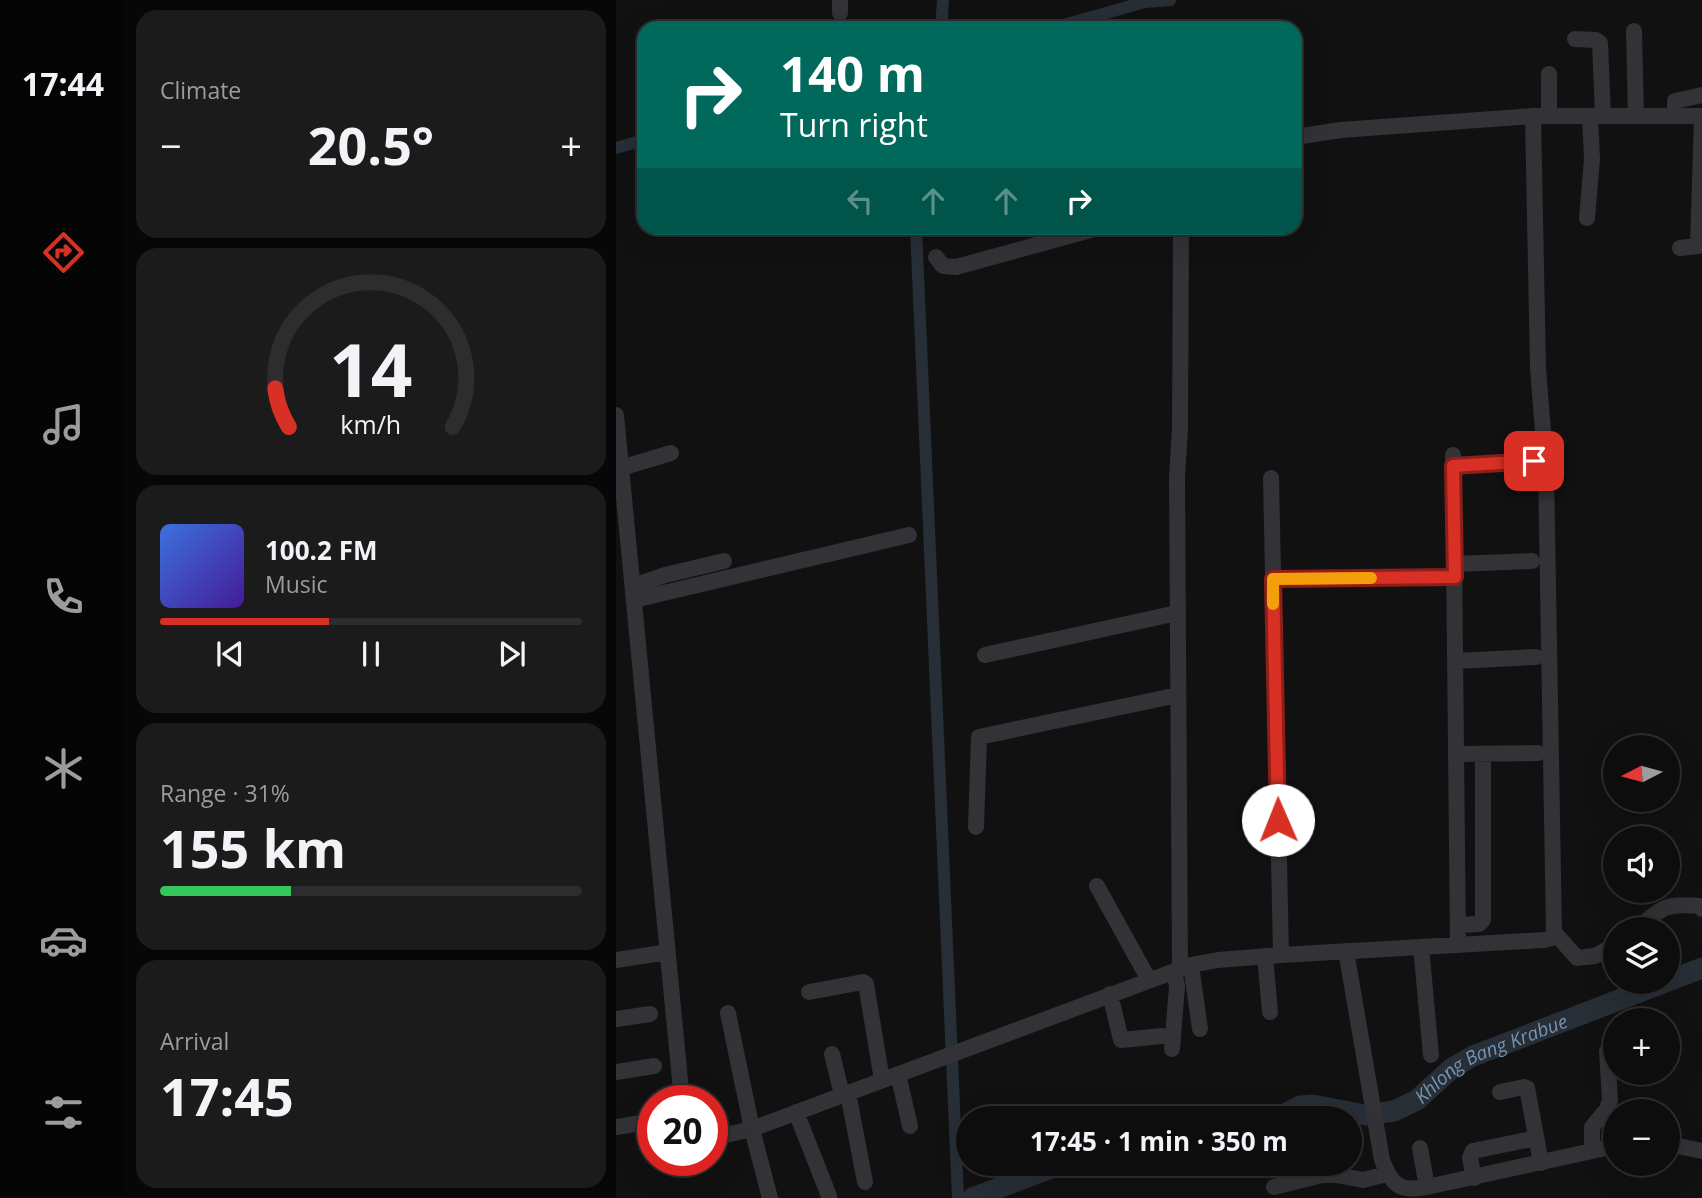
<!DOCTYPE html>
<html lang="en">
<head>
<meta charset="utf-8">
<style>
	:root { --surface:#0d0d0e; --page:#1b1b1c; --text:#f1f3f6; --muted:#9a9c9e; --line:#2d2d2e; --accent:#d93025 }
	body { margin:0; font-family:"Open Sans",sans-serif; background:var(--page); color:var(--text); height:100vh; display:flex; flex-direction:column; font-size:26px; white-space:nowrap }
	* { box-sizing:border-box; margin:0 }
	p { font-size:23px; color:var(--muted) }
	.icon { flex:none; width:38px; height:38px; fill:none; stroke:currentColor; stroke-width:2; stroke-linecap:round; stroke-linejoin:round }
	.map { position:relative; flex:1; overflow:hidden }
	.drawer { display:flex; flex-direction:column; gap:10px; padding:10px; background:#070708; width:490px }
	.drawer>* { flex:none }
	.guide { position:absolute; left:21px; top:21px; width:665px; height:214px; border-radius:21px; box-shadow:0 7px 28px #0002,0 0 0 2px var(--line); background:#00695c; color:#fff; overflow:hidden }
	.needle { width:46px; rotate:264deg }
	.tools { position:absolute; left:987px; top:735px; display:grid; gap:14px }
	.tools a { display:grid; place-items:center; width:77px; height:77px; border-radius:50%; background:var(--surface); box-shadow:0 7px 28px #0002,0 0 0 2px var(--line); font-size:35px }
	.speed { position:absolute; left:21px; top:1085px; display:flex; gap:14px; font-size:35px; font-weight:700; text-align:center }
	.speed>* { display:grid; place-content:center; width:91px; height:91px; border-radius:50%; background:var(--surface); box-shadow:0 7px 28px #0002,0 0 0 2px var(--line); line-height:1 }
	.speed .limit { border:10px solid #d22; background:#fff; color:#111 }
	.pin { position:absolute; display:grid; place-items:center; width:60px; height:60px; color:#fff; margin:-30px; border-radius:14px; box-shadow:0 4px 10px #0006 }
	.me { position:absolute; width:77px; margin:-38px; rotate:359deg; stroke-linejoin:round; filter:drop-shadow(0 0 5px #0008) }
	.turn { display:flex; align-items:center; gap:24px; height:147px; padding:0 28px; font-size:32px }
	.turn .icon { width:91px; height:91px; stroke-width:2.5 }
	.turn b { display:block; font-size:49px; line-height:60px }
	.lanes { display:flex; align-items:center; height:66px; padding:0 28px; background:#0003; justify-content:center; gap:35px; direction:ltr }
	.lanes .off { opacity:.35 }
	.big { font-size:52px; font-weight:700; line-height:1.1 }
	.drawer .card { flex:1; display:flex; flex-direction:column; justify-content:center; gap:10px; min-width:0; padding:0 24px; border-radius:21px; background:var(--page) }
	.drawer .dial { align-items:center; gap:0 }
	.dial svg { height:182px; overflow:visible; fill:none; stroke:var(--line); stroke-width:7; stroke-linecap:round; text-anchor:middle }
	.dial text { fill:var(--text); stroke:none }
	.song { display:flex; align-items:center; gap:21px }
	.cover { width:84px; height:84px; border-radius:10px; background:linear-gradient(135deg,hsl(220 70% 55%),hsl(260 70% 35%)) }
	.played { height:7px; border-radius:4px; background:linear-gradient(90deg,var(--accent) 40%,var(--line) 40%) }
	.keys { display:flex; justify-content:space-around; direction:ltr }
	.heat { display:flex; justify-content:space-between; align-items:center; font-size:38px; direction:ltr }
	.charge { height:10px; border-radius:5px; background:linear-gradient(90deg,#34c759 31%,var(--line) 0) }
	.trip { position:absolute; left:340px; top:1106px; width:406px; height:70px; border-radius:35px; background:var(--surface); box-shadow:0 7px 28px #0002,0 0 0 2px var(--line); font-weight:700; line-height:70px; text-align:center }
	main { display:flex; flex:1; min-height:0 }
	.dock { display:flex; flex-direction:column; width:126px; justify-content:space-around; align-items:center; background:#050506; color:var(--muted) }
	.dock .icon { width:49px; height:49px }
	.dock .selected { color:var(--accent) }
	.dock b { font-size:32px; color:var(--text) }
	.map>svg:first-child { display:block }
</style>
</head>
<body>
<main>
<nav class="dock">
<b>17:44</b>
<svg class="icon selected" aria-label="directions" viewBox="0 0 24 24"><path d="M12 3l9 9-9 9-9-9zM9 14v-3h6M13 9l2 2-2 2"/></svg>
<svg class="icon" aria-label="music" viewBox="0 0 24 24"><path d="M9 18V5l10-2v13"/><circle cx="6" cy="18" r="3"/><circle cx="16" cy="16" r="3"/></svg>
<svg class="icon" aria-label="phone" viewBox="0 0 24 24"><path d="M5 4h4l2 5-3 2q2 4 5 5l2-3 5 2v4C11 20 4 13 5 4z"/></svg>
<svg class="icon" aria-label="climate" viewBox="0 0 24 24"><path d="M12 3v18M4 7l16 10M4 17L20 7"/></svg>
<svg class="icon" aria-label="car" viewBox="0 0 24 24"><path d="M5 17H2v-5l4-1 3-4h7l3 4 3 1v5h-3M9 17h6M6 11h13"/><circle cx="7" cy="17" r="2"/><circle cx="17" cy="17" r="2"/></svg>
<svg class="icon" aria-label="filters" viewBox="0 0 24 24"><path d="M4 7h16M4 17h16"/><circle cx="9" cy="7" r="2"/><circle cx="15" cy="17" r="2"/></svg>
</nav>
<section class="drawer">
<div class="card"><p>Climate</p>
<div class="heat"><a>−</a><b class="big">20.5°</b><a>+</a></div>
</div>
<div class="card dial"><svg viewBox="0 0 100 80">
<path d="M14 69A42 42 0 1 1 86 69"/>
<path d="M14 69A42 42 0 0 1 8 52" stroke="#d93025"/>
<text x="50" y="56" font-size="32" font-weight="700">14</text>
<text x="50" y="72" font-size="11">km/h</text>
</svg></div>
<div class="card">
<div class="song"><i class="cover"></i><div><b>100.2 FM</b><p>Music</p></div></div>
<div class="played"></div>
<div class="keys"><svg class="icon" aria-label="previous" viewBox="0 0 24 24"><path d="M18 5L8 12l10 7zM5 5v14"/></svg><svg class="icon" aria-label="pause" viewBox="0 0 24 24"><path d="M8 5v14M16 5v14"/></svg><svg class="icon" aria-label="next" viewBox="0 0 24 24"><path d="M6 5l10 7-10 7zM19 5v14"/></svg></div>
</div>
<div class="card"><p>Range · 31%</p><b class="big">155 km</b><div class="charge"></div></div>
<div class="card"><p>Arrival</p><b class="big">17:45</b></div>
</section>
<div class="map">
<svg width="1086" height="1198" viewBox="0 0 1086 1198">
	<rect width="100%" height="100%" fill="#111112"/>
	<g fill="none" stroke-linecap="round" stroke-linejoin="round">
		<!-- canal -->
		<path stroke="#272e36" stroke-width="12" d="M 325,28 L 327,0
			M 437,28 L 529,2 L 554,0
			M 0,148 L 28,140
			M 300,228 L 342,1198"/>
		<!-- river -->
		<g stroke="#272e36" stroke-width="21">
			<path id="s1" d="M 661,1118 L 684,1106 L 697,1105 L 749,1115 L 778,1111 L 801,1100 L 836,1068 L 857,1056 L 1086,968"/>
			<path d="M 356,1198 L 446,1164"/>
		</g>
		<!-- minor -->
		<path stroke="#323237" stroke-width="16" d="M 224,0 L 224,13
			M 1018,31 L 1020,116
			M 959,39 L 980,40 L 984,43 L 987,116
			M 933,116 L 933,74
			M 1059,116 L 1059,101 L 1086,95
			M 679,137 L 725,130 L 917,116 L 1086,116
			M 971,218 L 976,159 L 974,116
			M 1064,248 L 1082,246 L 1086,116
			M 320,257 L 327,266 L 340,267 L 482,228
			M 0,415 L 66,1101
			M 837,455 L 842,944
			M 837,466 L 918,461
			M 5,468 L 55,453
			M 655,478 L 665,955
			M 839,564 L 916,561
			M 657,579 L 839,577
			M 17,586 L 49,575 L 108,561
			M 18,600 L 293,535
			M 369,655 L 561,613
			M 840,661 L 920,657
			M 841,754 L 922,753
			M 360,827 L 363,737 L 562,695
			M 481,886 L 533,980
			M 842,925 L 863,924 L 867,920 L 867,754
			M 1023,929 C 1045,906 1052,903 1084,906 L 1086,909
			M 938,932 L 961,958 L 979,956 L 999,945
			M 805,947 L 815,1055
			M 730,951 L 766,1160 C 776,1186 784,1192 811,1187 L 999,1146
			M 649,956 L 654,1012
			M 0,960 L 52,952
			M 575,965 L 584,1029
			M 564,968 L 561,478 L 564,428 L 565,228
			M 193,992 L 247,982 L 250,984 L 266,1080
			M 494,994 L 505,1040 L 546,1036
			M 112,1013 L 136,1129 L 154,1198
			M 0,1019 L 34,1014
			M 556,1049 L 561,986 L 558,971
			M 216,1054 L 226,1095
			M 0,1072 L 38,1066
			M 282,1074 L 294,1126
			M 884,1092 L 908,1087 L 911,1088 L 925,1163
			M 232,1093 L 249,1182
			M 180,1112 L 213,1196
			M 0,1127 L 37,1121
			M 96,1138 L 136,1129 L 575,965 L 602,960 L 665,955 L 928,940 L 936,938 L 938,932 L 930,470 L 922,368 L 917,116
			M 1052,1144 L 1086,1151
			M 804,1148 L 811,1187
			M 976,1151 L 976,1127 L 991,1109 L 994,1100 L 991,1051
			M 858,1178 L 854,1158 L 857,1151 L 920,1138
			M 658,1187 L 706,1175 L 721,1175 L 747,1180 L 771,1174"/>
	</g>
	<g fill="none" stroke-linecap="round" stroke-linejoin="round">
		<!-- route casing -->
		<g stroke="#8d1f18" stroke-width="18">
			<path id="route" d="M 662,820 L 657,579 L 839,577 L 837,466 L 918,461"/>
		</g>
		<!-- route -->
		<use href="#route" stroke="#d93025" stroke-width="12"/>
		<!-- slow -->
		<path stroke="#f59e0b" stroke-width="12" d="M 657,604 L 657,579 L 755,578"/>
	</g>
	<g text-anchor="middle" dominant-baseline="central" stroke-width="7" stroke-linejoin="round" paint-order="stroke">
		<!-- water labels -->
		<g font-size="19" font-style="italic" fill="#7692b1" stroke="#0c0c0d">
			<text stroke="none"><textPath href="#s1" startOffset="233">Khlong Bang Krabue</textPath></text>
		</g>
	</g>
</svg>
<div class="tools">
<a><svg class="needle" viewBox="-14 -14 28 28"><path d="M0-13l5 13h-10z" fill="#e53935"/><path d="M0 13l5-13h-10z" fill="#9a9c9e"/></svg></a>
<a><svg class="icon" aria-label="sound" viewBox="0 0 24 24"><path d="M4 9h4l5-4v14l-5-4H4zM17 9q2 3 0 6"/></svg></a>
<a><svg class="icon" aria-label="layers" viewBox="0 0 24 24"><path d="M12 4l9 5-9 5-9-5zM3 14l9 5 9-5"/></svg></a>
<a>+</a>
<a>−</a>
</div>
<div class="speed"><div class="limit">20</div></div>
<div class="pin" style="left:918px;top:461px;background:#d93025"><svg class="icon" aria-label="arrive" viewBox="0 0 24 24"><path d="M6 21V4h12l-3 4 3 4H6"/></svg></div>
<svg class="me" style="left:662px;top:820px" viewBox="-20 -20 40 40"><circle r="19" fill="#fff"/><path d="M0-13L10 11 0 6-10 11z" fill="#d93025"/></svg>
<div class="trip">17:45 · 1 min · 350 m</div>
<div class="guide">
<div class="turn"><svg class="icon" aria-label="right" viewBox="0 0 24 24"><path d="M7 20v-9h11M14 6l5 5-5 5"/></svg><div><b>140 m</b>Turn right</div></div>
<div class="lanes"><svg class="icon off" aria-label="left" viewBox="0 0 24 24"><path d="M17 20v-9H6M10 6l-5 5 5 5"/></svg><svg class="icon off" aria-label="ahead" viewBox="0 0 24 24"><path d="M12 20V5M6 11l6-6 6 6"/></svg><svg class="icon off" aria-label="ahead" viewBox="0 0 24 24"><path d="M12 20V5M6 11l6-6 6 6"/></svg><svg class="icon" aria-label="right" viewBox="0 0 24 24"><path d="M7 20v-9h11M14 6l5 5-5 5"/></svg></div>
</div>
</div>
</main>
</body>
</html>
